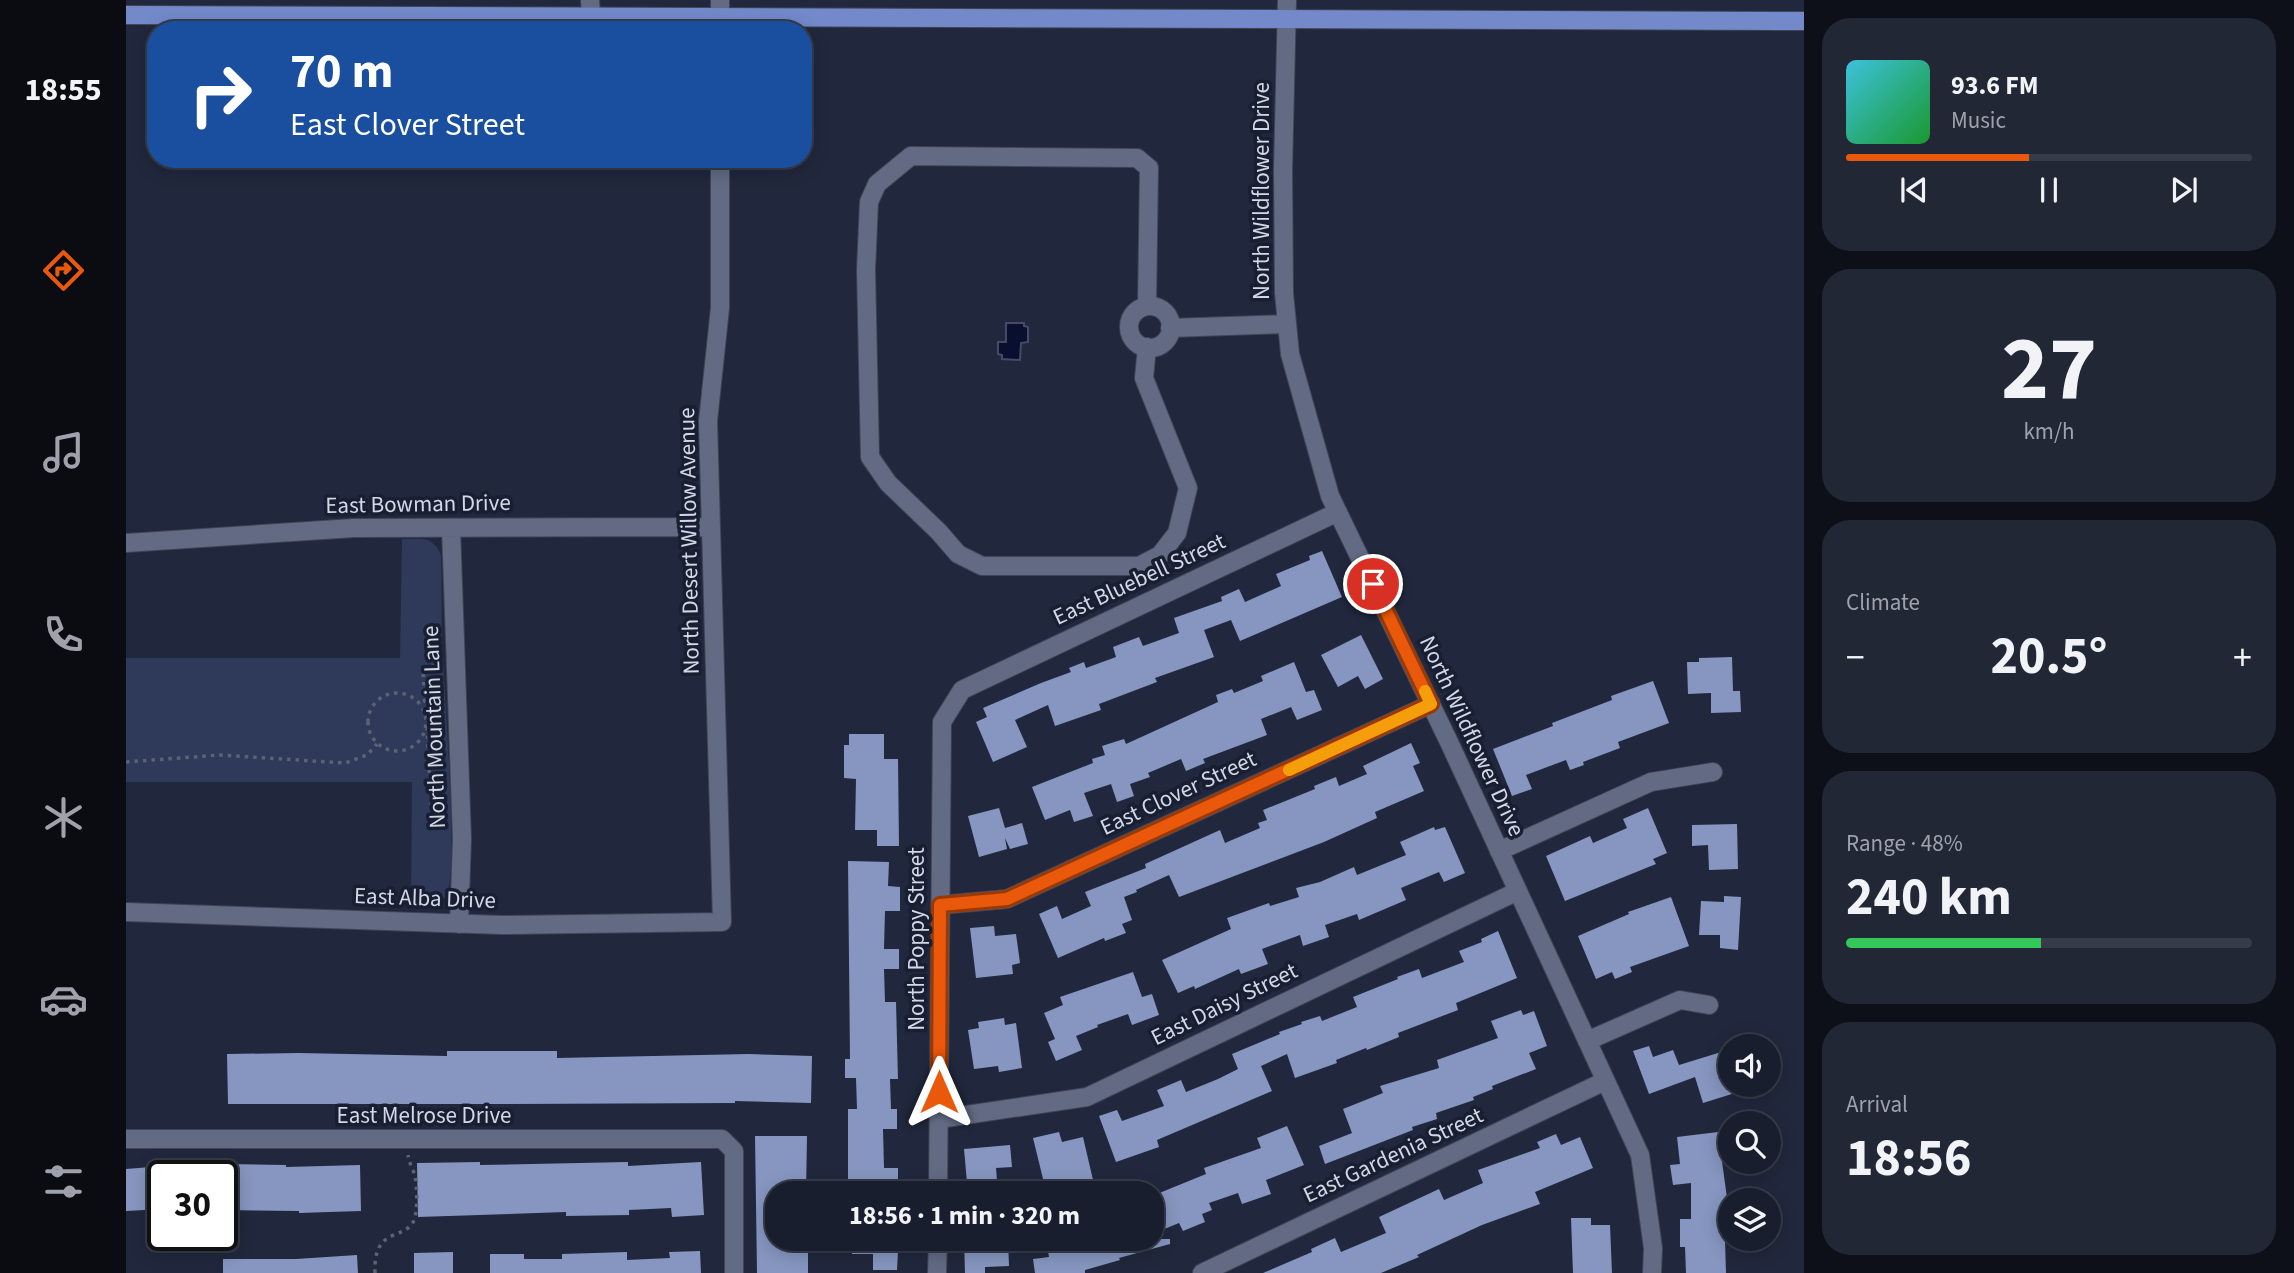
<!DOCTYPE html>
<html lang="en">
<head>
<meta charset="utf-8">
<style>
	:root { --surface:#191e2e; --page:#222736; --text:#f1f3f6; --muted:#9fa2aa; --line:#373c4a; --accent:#ea580c }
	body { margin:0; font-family:"Source Sans 3",sans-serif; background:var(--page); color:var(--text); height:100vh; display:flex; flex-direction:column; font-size:26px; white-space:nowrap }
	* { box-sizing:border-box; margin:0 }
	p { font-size:23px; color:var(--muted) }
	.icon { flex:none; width:38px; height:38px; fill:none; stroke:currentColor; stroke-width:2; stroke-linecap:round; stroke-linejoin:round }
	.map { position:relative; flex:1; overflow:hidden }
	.sheet { display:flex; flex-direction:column; gap:18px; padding:18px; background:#0e1019; width:490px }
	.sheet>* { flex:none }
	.guide { position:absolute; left:21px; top:21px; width:665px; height:147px; border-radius:28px; box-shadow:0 4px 18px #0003,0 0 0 2px var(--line); background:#1a4fa0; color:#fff; overflow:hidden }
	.controls { position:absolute; left:1592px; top:1034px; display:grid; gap:14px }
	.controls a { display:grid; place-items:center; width:63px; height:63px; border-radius:50%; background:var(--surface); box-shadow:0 4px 18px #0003,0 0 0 2px var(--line); font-size:35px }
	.speed { position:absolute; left:21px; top:1160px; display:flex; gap:14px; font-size:35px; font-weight:700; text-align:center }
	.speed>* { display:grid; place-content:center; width:91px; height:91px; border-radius:50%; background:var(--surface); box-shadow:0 4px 18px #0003,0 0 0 2px var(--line); line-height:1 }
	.speed .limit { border:4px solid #111; border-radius:10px; background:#fff; color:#111 }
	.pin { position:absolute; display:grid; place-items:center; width:60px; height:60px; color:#fff; margin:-30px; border:4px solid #fff; border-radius:50%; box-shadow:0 2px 7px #0007 }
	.me { position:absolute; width:77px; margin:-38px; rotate:0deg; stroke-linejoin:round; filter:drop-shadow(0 0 5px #0008) }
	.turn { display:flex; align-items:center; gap:24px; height:147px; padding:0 28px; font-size:32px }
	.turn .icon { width:91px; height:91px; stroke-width:2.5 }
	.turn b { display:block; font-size:49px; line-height:60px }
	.big { font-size:52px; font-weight:700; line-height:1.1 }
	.sheet .widget { flex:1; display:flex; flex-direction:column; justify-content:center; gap:10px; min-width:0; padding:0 24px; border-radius:28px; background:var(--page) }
	.sheet .dial { align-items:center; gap:0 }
	.dial b { font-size:91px; line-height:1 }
	.song { display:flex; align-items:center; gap:21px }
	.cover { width:84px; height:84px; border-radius:10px; background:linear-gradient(135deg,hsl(190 70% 55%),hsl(130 70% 35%)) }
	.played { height:7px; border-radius:4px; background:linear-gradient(90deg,var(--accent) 45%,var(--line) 45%) }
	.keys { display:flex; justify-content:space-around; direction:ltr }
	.heat { display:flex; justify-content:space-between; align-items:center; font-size:38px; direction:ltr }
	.charge { height:10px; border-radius:5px; background:linear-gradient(90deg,#34c759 48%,var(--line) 0) }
	.trip { position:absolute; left:639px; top:1181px; width:399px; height:70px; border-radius:28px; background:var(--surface); box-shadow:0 4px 18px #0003,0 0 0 2px var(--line); font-weight:700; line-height:70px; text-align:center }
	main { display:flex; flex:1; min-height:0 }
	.tabs { display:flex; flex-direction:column; width:126px; justify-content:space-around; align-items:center; background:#0a0c12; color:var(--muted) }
	.tabs .icon { width:49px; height:49px }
	.tabs .selected { color:var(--accent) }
	.tabs b { font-size:32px; color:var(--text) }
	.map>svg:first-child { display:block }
</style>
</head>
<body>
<main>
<nav class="tabs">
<b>18:55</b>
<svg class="icon selected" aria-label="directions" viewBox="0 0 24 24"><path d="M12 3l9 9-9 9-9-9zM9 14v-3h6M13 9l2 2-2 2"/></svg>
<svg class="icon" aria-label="music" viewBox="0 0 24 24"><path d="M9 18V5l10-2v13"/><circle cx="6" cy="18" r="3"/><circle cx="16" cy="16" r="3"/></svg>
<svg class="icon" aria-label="phone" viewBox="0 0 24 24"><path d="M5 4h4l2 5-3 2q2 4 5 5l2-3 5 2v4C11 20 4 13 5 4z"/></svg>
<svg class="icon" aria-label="climate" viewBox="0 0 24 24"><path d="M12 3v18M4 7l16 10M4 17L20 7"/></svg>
<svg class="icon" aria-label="car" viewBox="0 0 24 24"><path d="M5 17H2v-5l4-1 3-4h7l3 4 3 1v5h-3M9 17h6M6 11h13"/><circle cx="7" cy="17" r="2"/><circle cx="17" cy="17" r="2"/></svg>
<svg class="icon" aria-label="filters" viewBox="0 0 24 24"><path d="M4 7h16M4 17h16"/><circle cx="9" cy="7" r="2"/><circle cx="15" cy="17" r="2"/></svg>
</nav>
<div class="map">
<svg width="1678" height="1273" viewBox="0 0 1678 1273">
	<rect width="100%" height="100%" fill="#21283d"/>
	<!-- green -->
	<path fill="#2f3a5b" d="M 276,539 C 296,539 306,535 315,555 C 316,584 315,612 316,641 C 317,678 334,876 320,896 C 312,906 297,903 285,903 L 286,782 L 0,782 L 0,658 L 274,658 Z"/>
	<!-- water -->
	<path fill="#080f2f" stroke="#454b66" stroke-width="2" d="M 880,323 L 898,323 L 898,326 L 902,327 L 902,342 L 895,343 L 894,360 L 876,359 L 876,355 L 872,354 L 872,342 L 880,342 Z"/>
	<!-- building -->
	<path fill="#8696c0" d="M 1196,551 L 1216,597 L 1114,641 L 1105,620 L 1078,630 L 1088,657 L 1029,678 L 1031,682 L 973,704 L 975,710 L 929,726 L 922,705 L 889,720 L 901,747 L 867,762 L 850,722 L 861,717 L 857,708 L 915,683 L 945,672 L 943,668 L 958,662 L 960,668 L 990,657 L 987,647 L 1013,637 L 1017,646 L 1053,633 L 1048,618 L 1096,601 L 1095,597 L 1113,589 L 1119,602 L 1155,586 L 1150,574 L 1184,560 L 1183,556 Z
		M 1235,635 L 1257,679 L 1239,689 L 1232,676 L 1212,687 L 1195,655 Z
		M 1606,657 L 1607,691 L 1614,691 L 1615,712 L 1585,713 L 1585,693 L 1562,694 L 1561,662 L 1573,662 L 1573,658 Z
		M 1168,662 L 1180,692 L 1188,690 L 1196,710 L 1171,720 L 1165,707 L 1135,719 L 1141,735 L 1077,759 L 1079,763 L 1060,771 L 1055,759 L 1022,773 L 1024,777 L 1004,784 L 1008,796 L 991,802 L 985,784 L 958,793 L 967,816 L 948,822 L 944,810 L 919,820 L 906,787 L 967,763 L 966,759 L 979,755 L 976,746 L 998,739 L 1000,744 L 1092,702 L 1090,695 L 1106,689 L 1108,693 L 1137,681 L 1135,676 Z
		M 1527,681 L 1543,723 L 1492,742 L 1494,748 L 1457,762 L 1458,765 L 1444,770 L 1440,760 L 1400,775 L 1406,789 L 1386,796 L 1367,749 L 1427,726 L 1426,723 L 1486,700 L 1485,696 Z
		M 723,734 L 758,734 L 758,759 L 772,759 L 773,846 L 751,846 L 751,830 L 729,830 L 730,779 L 718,778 L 718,745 L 723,745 Z
		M 1285,743 L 1294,763 L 1287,766 L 1298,791 L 1249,812 L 1251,818 L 1198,842 L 1053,897 L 1043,875 L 1010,890 L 1011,892 L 998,897 L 1006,920 L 996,924 L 1000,933 L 979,941 L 978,938 L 932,958 L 913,914 L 931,906 L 936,919 L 965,906 L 959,892 L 1020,868 L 1019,864 L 1094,830 L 1099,843 L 1134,828 L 1132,823 L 1141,820 L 1137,810 L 1189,789 L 1188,786 L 1210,777 L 1213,786 L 1241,774 L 1237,766 Z
		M 873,808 L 879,828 L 896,823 L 902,844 L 884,849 L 879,838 L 881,849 L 853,857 L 842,816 Z
		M 1522,808 L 1541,853 L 1527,859 L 1530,864 L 1439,901 L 1420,856 L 1464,836 L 1467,843 L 1501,828 L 1497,819 Z
		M 1611,824 L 1612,869 L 1583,870 L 1582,845 L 1566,846 L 1566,825 Z
		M 1308,827 L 1309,830 L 1319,827 L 1339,873 L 1318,882 L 1313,872 L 1275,888 L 1280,900 L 1233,920 L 1231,914 L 1199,925 L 1203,937 L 1177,946 L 1174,935 L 1136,949 L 1142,964 L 1115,974 L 1113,969 L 1069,989 L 1068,986 L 1052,993 L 1036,960 L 1105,929 L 1101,918 L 1143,903 L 1144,906 L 1173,897 L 1170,888 L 1194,882 L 1228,867 L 1231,875 L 1280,855 L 1274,842 Z
		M 722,861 L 763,862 L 762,886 L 774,887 L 774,911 L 759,911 L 758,949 L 773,949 L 773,969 L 758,969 L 759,1002 L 770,1002 L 772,1079 L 764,1079 L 765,1109 L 771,1109 L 771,1129 L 757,1129 L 758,1168 L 772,1168 L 772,1186 L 760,1186 L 760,1194 L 722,1194 L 722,1109 L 731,1109 L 730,1078 L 719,1078 L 719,1059 L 724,1059 Z
		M 1598,896 L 1615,897 L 1612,950 L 1594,948 L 1594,935 L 1573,935 L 1575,901 L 1598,902 Z
		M 1545,897 L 1563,946 L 1504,967 L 1506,972 L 1489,979 L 1486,972 L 1470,979 L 1452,936 L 1503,914 L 1502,912 Z
		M 868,926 L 869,936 L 890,934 L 894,963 L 886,965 L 887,974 L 850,978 L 844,928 Z
		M 1372,931 L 1391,978 L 1330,1003 L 1332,1010 L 1272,1033 L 1273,1037 L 1241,1050 L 1240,1048 L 1210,1060 L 1211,1063 L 1169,1078 L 1161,1054 L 1135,1066 L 1146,1091 L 1031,1140 L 1033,1147 L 990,1162 L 973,1116 L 991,1110 L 996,1121 L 1038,1106 L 1031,1090 L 1055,1080 L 1060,1092 L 1092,1079 L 1112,1069 L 1106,1054 L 1154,1034 L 1153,1032 L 1176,1024 L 1175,1022 L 1194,1016 L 1196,1021 L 1231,1007 L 1227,997 L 1272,979 L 1271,977 L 1293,969 L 1296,978 L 1338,962 L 1333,951 L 1356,942 L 1355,939 Z
		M 1007,972 L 1016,997 L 1026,994 L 1033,1015 L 1006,1025 L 1002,1014 L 971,1025 L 972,1027 L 950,1036 L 956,1050 L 930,1061 L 922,1042 L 929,1039 L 918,1013 L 937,1005 L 934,997 Z
		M 1395,1010 L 1397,1015 L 1408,1011 L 1421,1046 L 1403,1053 L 1410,1069 L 1366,1086 L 1367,1089 L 1347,1097 L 1348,1100 L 1310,1113 L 1311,1119 L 1286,1127 L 1287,1130 L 1199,1164 L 1193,1146 L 1226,1133 L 1217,1109 L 1257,1093 L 1254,1086 L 1313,1068 L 1311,1060 L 1372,1038 L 1365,1021 Z
		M 878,1018 L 879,1025 L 890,1023 L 896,1068 L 873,1072 L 872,1066 L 848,1069 L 842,1030 L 853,1028 L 852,1022 Z
		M 1523,1046 L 1527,1057 L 1547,1050 L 1553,1065 L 1605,1049 L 1605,1085 L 1609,1093 L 1577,1103 L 1569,1077 L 1523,1094 L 1507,1051 Z
		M 321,1051 L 431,1051 L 431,1058 L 623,1054 L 686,1056 L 685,1103 L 609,1101 L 609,1103 L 386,1104 L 102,1104 L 101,1054 L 173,1053 L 321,1056 Z
		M 1161,1126 L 1178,1165 L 1140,1180 L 1145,1194 L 1116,1204 L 1112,1193 L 1083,1203 L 1086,1210 L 1076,1214 L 1079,1222 L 1057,1231 L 1053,1223 L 1036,1230 L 1026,1204 L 1026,1196 L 1080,1174 L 1078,1168 L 1135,1148 L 1131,1138 Z
		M 933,1132 L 936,1142 L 957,1137 L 967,1180 L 934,1188 L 933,1183 L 919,1187 L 907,1138 Z
		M 1592,1132 L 1601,1198 L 1603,1198 L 1602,1240 L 1599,1240 L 1600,1273 L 1560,1273 L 1559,1247 L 1554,1247 L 1554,1219 L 1565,1219 L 1565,1183 L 1547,1185 L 1544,1165 L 1554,1164 L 1551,1137 Z
		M 1430,1134 L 1435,1145 L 1454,1137 L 1467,1168 L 1409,1192 L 1414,1204 L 1356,1225 L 1291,1255 L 1293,1257 L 1255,1273 L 1137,1273 L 1186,1252 L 1185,1249 L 1209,1238 L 1215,1252 L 1260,1233 L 1253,1217 L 1313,1189 L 1318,1200 L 1357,1183 L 1352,1170 L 1414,1148 L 1411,1142 Z
		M 629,1136 L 681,1136 L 680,1194 L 651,1194 L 651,1239 L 682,1239 L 682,1273 L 631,1273 Z
		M 884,1145 L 886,1167 L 870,1168 L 872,1194 L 842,1194 L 838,1149 Z
		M 83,1162 L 84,1176 L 40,1176 L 39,1166 Z
		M 354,1162 L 354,1165 L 502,1162 L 502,1166 L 575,1162 L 578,1215 L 546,1217 L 545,1208 L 503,1210 L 503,1215 L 440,1216 L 440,1212 L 292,1217 L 291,1163 Z
		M 101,1164 L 160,1165 L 160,1167 L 234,1165 L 235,1211 L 173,1213 L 173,1211 L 101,1210 Z
		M 37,1166 L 37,1209 L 0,1211 L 0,1169 Z
		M 1445,1218 L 1465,1218 L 1465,1225 L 1484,1225 L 1486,1273 L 1447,1273 Z
		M 726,1239 L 767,1239 L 767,1251 L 772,1251 L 771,1270 L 747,1270 L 747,1254 L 726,1254 Z
		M 838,1239 L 882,1239 L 883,1266 L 859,1267 L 859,1273 L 839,1273 Z
		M 920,1239 L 1044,1239 L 1044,1244 L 993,1258 L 994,1260 L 959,1270 L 959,1273 L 909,1273 L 907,1259 L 923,1257 Z
		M 574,1251 L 575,1273 L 364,1273 L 364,1254 L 398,1254 L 398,1259 L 436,1259 L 436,1254 L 501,1252 L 501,1260 L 544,1258 L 543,1252 Z
		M 327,1252 L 327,1273 L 288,1273 L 288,1253 Z
		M 231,1255 L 232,1273 L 97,1273 L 97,1259 L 170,1259 Z"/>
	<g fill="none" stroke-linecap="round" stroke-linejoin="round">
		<!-- minor casing -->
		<g stroke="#3f4555" stroke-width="20">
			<path id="minor" d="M 464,0 L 465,16
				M 594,0 L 594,30
				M 1161,0 L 1157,170 L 1158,293 L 1164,354 L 1204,496 L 1323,742 L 1514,1155 L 1527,1248 L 1526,1273
				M1003 327a21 21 0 1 1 42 0a21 21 0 1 1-42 0Z
				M 1044,328 L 1161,324
				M 1021,347 L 1018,378 L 1062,488 L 1051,533 L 1034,555 L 1013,566 L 856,566 L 832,554 L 813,532 L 762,483 L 744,457 L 740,270 L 743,202 L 751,184 L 785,156 L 1011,158 L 1023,168 L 1021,306
				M 325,528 L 336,839 L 333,924
				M 0,543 L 228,528 L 585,527
				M 1373,851 L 1525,782 L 1587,772
				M 814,905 L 881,899 L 1305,704
				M 0,912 L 376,925 L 596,922 L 582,421 L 594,308 L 594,159
				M 1461,1041 L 1554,1000 L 1583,1005
				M 813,1119 L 961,1097 L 1392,891
				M 0,1139 L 596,1139 L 608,1151 L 608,1273
				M 812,1194 L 816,722 L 836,690 L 1212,512
				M 811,1273 L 812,1239
				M 1076,1273 L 1479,1081"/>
		</g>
		<!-- major casing -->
		<g stroke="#3f4555" stroke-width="20">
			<path id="major" d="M 0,15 L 1678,21"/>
		</g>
		<!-- path -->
		<path stroke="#5b6274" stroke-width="3.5" stroke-dasharray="3.5 5" stroke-linecap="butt" d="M242 722a29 29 0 1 1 58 0a29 29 0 1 1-58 0Z
			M 299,711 L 297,670 L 300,667 L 313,665
			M 301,727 L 305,804 L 307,807 L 317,808
			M 0,762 L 93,755 L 219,763 L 241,755 L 251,744
			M 249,1273 C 247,1225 280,1241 288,1220 C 292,1209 291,1188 289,1176 C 287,1169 283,1163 282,1155"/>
		<!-- minor -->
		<use href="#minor" stroke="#626b83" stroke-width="18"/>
		<!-- major -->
		<use href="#major" stroke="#7389ca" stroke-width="18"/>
	</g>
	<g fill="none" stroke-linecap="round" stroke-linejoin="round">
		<!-- route casing -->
		<g stroke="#983908" stroke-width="18">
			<path id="route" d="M 813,1092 L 814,905 L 881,899 L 1305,704 L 1247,584"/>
		</g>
		<!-- route -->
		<use href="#route" stroke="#ea580c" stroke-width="12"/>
		<!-- slow -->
		<path stroke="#f59e0b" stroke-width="12" d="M 1163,770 L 1305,704 L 1299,691"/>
	</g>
	<g text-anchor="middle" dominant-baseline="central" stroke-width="7" stroke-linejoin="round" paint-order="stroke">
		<!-- street labels -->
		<g font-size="23" fill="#d2d8e5" stroke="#181f32">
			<text transform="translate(1135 191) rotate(-90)">North Wildflower Drive</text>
			<text transform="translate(292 504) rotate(-1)">East Bowman Drive</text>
			<text transform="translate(563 541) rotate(-91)">North Desert Willow Avenue</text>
			<text transform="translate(1013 579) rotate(-25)">East Bluebell Street</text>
			<text transform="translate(308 727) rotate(-92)">North Mountain Lane</text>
			<text transform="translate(1346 736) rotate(65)">North Wildflower Drive</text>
			<text transform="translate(1052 793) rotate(-25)">East Clover Street</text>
			<text transform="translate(299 898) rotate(2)">East Alba Drive</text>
			<text transform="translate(790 939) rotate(-90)">North Poppy Street</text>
			<text transform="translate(1098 1004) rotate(-26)">East Daisy Street</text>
			<text x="298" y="1115">East Melrose Drive</text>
			<text transform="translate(1267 1155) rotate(-25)">East Gardenia Street</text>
		</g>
	</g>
</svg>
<div class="controls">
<a><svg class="icon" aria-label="sound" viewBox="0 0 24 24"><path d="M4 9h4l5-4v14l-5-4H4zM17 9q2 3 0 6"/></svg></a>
<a><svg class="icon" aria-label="search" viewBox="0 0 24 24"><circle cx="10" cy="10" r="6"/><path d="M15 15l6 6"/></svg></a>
<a><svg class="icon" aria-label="layers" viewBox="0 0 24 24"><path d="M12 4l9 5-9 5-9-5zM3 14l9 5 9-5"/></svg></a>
</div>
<div class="speed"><div class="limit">30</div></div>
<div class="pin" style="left:1247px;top:584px;background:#d93025"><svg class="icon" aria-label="arrive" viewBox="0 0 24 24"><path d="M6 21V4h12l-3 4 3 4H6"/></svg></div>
<svg class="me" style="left:813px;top:1092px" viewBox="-20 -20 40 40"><path d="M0-17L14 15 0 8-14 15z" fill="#ea580c" stroke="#fff" stroke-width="4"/></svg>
<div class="trip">18:56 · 1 min · 320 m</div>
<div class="guide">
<div class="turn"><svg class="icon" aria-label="right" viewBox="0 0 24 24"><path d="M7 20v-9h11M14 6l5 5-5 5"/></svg><div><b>70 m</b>East Clover Street</div></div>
</div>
</div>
<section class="sheet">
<div class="widget">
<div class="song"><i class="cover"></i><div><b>93.6 FM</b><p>Music</p></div></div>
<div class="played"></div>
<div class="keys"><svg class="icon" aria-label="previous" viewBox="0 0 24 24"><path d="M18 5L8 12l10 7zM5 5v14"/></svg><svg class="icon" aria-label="pause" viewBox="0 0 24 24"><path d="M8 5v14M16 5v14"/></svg><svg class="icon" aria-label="next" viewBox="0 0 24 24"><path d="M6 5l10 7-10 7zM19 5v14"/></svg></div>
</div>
<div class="widget dial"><b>27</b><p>km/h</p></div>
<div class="widget"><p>Climate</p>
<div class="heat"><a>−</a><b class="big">20.5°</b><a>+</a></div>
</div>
<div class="widget"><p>Range · 48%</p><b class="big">240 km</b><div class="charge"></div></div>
<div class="widget"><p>Arrival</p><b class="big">18:56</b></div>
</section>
</main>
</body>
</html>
